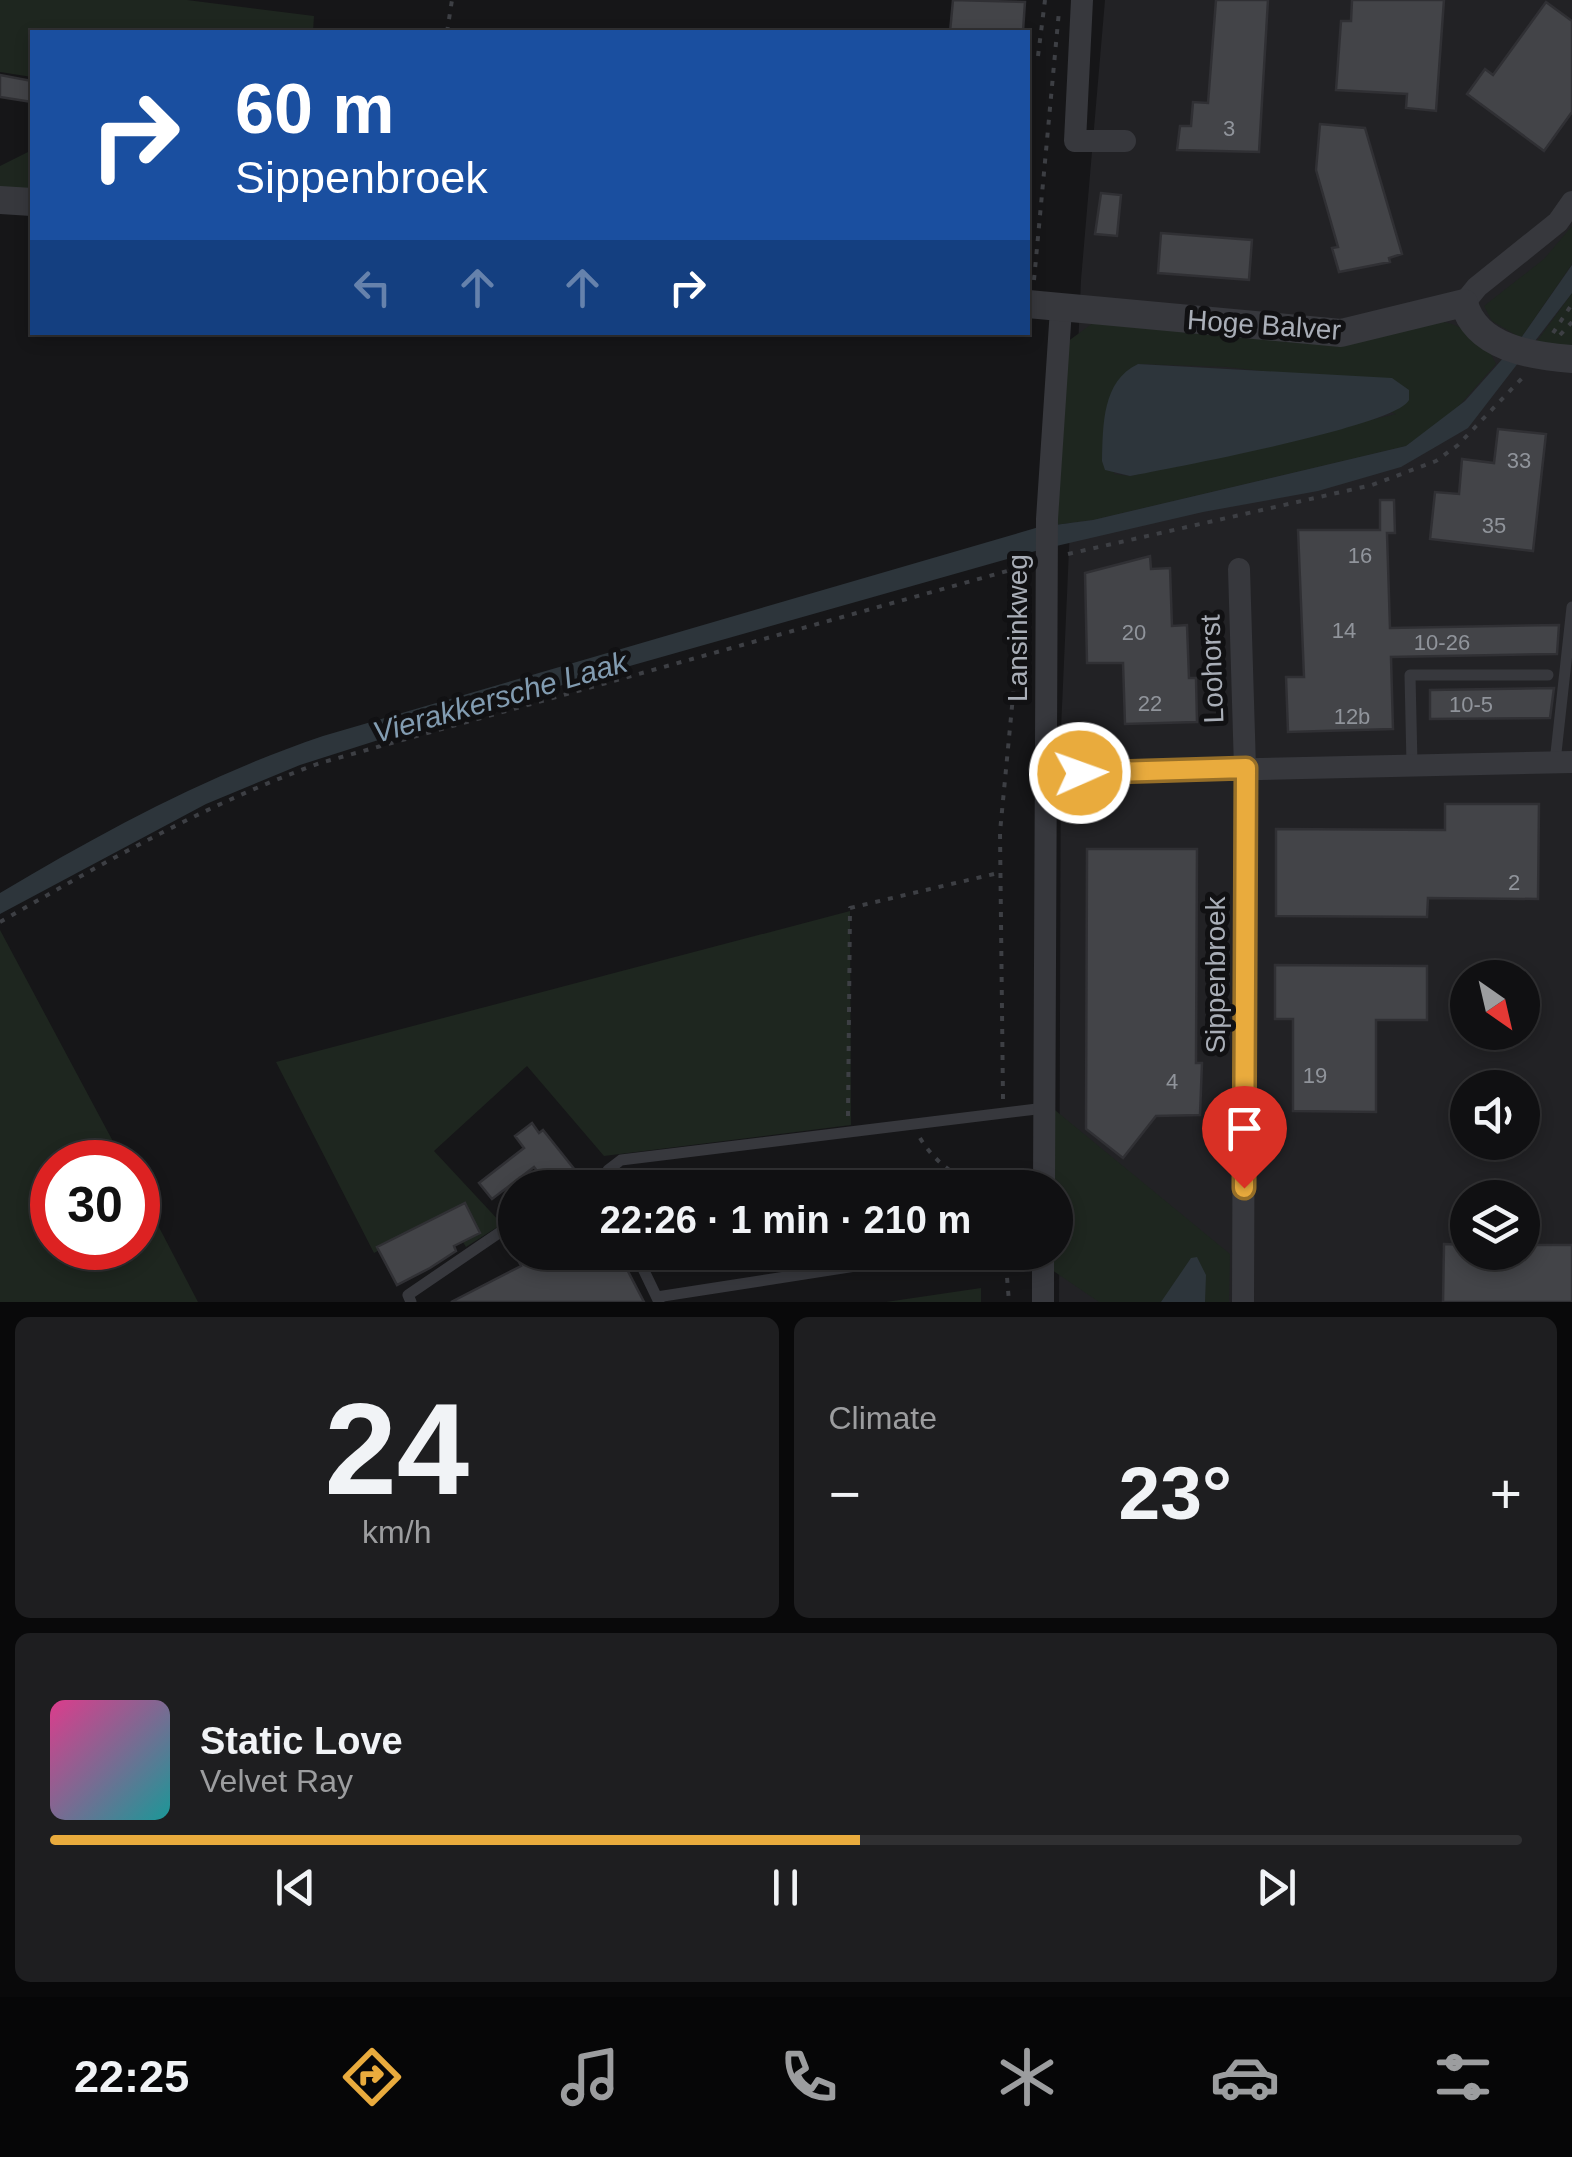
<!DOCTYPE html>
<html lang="en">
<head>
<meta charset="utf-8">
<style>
	:root { --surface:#101012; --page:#1e1e20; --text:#f1f3f6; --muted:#9c9d9f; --line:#303032; --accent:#e9ab3d }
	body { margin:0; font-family:Arial,sans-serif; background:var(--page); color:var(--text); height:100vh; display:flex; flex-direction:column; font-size:38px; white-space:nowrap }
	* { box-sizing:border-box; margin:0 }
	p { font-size:32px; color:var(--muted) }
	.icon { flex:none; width:55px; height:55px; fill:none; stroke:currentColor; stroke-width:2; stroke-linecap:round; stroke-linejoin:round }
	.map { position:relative; height:1302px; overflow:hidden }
	.sheet { display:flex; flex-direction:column; gap:15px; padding:15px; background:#09090a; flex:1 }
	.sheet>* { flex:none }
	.banner { position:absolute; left:30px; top:30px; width:1000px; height:305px; border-radius:0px; box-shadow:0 5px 15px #0003,0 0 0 2px var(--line); background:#1a4fa0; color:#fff; overflow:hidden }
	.needle { width:65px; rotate:146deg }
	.tools { position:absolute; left:1450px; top:960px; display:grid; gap:20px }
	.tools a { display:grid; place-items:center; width:90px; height:90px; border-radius:50%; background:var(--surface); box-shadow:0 5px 15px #0003,0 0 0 2px var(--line); font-size:50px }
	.speed { position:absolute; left:30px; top:1140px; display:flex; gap:20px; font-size:50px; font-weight:700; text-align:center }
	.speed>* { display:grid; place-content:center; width:130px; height:130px; border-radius:50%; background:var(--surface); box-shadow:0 5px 15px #0003,0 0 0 2px var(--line); line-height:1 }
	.speed .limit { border:15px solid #d22; background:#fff; color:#111 }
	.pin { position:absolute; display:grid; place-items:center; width:85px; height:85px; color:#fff; margin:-102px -42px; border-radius:50% 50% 50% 0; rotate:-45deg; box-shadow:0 0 10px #0007 }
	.pin .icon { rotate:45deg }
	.me { position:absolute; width:110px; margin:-55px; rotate:88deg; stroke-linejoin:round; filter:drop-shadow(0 0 8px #0008) }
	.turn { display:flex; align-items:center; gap:35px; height:210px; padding:0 40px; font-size:45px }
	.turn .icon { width:130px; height:130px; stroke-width:2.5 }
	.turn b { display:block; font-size:70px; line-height:85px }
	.lanes { display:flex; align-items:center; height:95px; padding:0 40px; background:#0003; justify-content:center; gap:50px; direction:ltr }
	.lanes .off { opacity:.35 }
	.big { font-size:75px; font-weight:700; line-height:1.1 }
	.sheet .widget { flex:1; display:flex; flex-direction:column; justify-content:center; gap:15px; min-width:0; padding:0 35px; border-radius:15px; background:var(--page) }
	.sheet .dial { align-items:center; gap:0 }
	.dial b { font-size:130px; line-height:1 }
	.song { display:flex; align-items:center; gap:30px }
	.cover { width:120px; height:120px; border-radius:15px; background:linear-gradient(135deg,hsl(330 70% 55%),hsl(180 70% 35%)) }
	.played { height:10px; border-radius:5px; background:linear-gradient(90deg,var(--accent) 55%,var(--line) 55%) }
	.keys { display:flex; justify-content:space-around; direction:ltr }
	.heat { display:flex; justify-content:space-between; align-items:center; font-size:55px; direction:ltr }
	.sheet .tiles { flex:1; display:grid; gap:15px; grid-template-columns:1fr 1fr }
	.widget:last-child { grid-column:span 2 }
	.trip { position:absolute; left:498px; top:1170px; width:575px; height:100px; border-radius:50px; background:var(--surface); box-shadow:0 5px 15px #0003,0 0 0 2px var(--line); font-weight:700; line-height:100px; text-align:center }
	.menu { display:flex; height:160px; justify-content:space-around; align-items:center; background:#060607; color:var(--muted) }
	.menu .icon { width:70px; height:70px }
	.menu .current { color:var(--accent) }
	.menu b { font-size:45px; color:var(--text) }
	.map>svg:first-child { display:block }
</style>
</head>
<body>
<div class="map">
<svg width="1572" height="1302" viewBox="0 0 1572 1302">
	<rect width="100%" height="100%" fill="#161618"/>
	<!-- built -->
	<path fill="#222225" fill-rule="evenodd" d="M 1105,0 L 1572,0 L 1572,1302 L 1059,1302 L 1061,729 L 1081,280 ZM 1468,978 L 1522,978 L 1522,1032 L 1468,1032 ZM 1468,1088 L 1522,1088 L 1522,1142 L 1468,1142 ZM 1468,1198 L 1522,1198 L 1522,1252 L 1468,1252 Z"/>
	<!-- green -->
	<path fill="#1e261f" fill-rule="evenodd" d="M 0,0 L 187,0 L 314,16 L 313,32 L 32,32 L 32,77 L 0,72 Z
		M 32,150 L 32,190 L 0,189 L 0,166 Z
		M 1572,226 L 1572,264 L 1521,338 L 1492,321 L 1484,306 L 1544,259 Z
		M 1572,293 L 1572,349 L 1535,344 Z
		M 1097,320 L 1440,321 C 1463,325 1487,342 1496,364 L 1450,416 L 1406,446 L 1093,520 L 1039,527 L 1067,342 ZM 1138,364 L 1227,367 L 1296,375 L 1396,414 L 1130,476 L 1114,474 Z
		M 850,911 L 851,1125 L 604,1156 L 527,1066 L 434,1151 L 502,1224 L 466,1247 L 446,1215 L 374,1253 L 276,1062 Z
		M 0,930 L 124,1162 L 52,1162 L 52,1248 L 138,1248 L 138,1187 L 198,1302 L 0,1302 Z
		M 1050,1106 L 1230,1254 L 1229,1302 L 1099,1302 L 1049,1268 L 1049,1253 L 1055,1252 Z
		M 981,1288 L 981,1302 L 886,1302 Z"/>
	<!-- water -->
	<path fill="#2d353b" d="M 1572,265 L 1572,293 L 1468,428 L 1401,467 L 1318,491 L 1203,512 L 1039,550 L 460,714 L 300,765 L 206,804 L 0,914 L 0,893 C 104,831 208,775 323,736 L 1039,527 L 1093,520 L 1406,446 L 1465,401 L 1521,338 Z
		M 1138,364 L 1392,378 L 1409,390 L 1409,400 C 1397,426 1171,468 1130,476 L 1105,470 L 1102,461 C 1103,425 1102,381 1138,364 Z
		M 1197,1257 L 1206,1275 L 1205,1302 L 1161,1302 L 1191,1258 Z"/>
	<!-- building -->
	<path fill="#434448" stroke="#303034" stroke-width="2.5" d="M 953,0 L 1025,2 L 1023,31 L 950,32 Z
		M 1216,0 L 1268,0 L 1259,152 L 1177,150 L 1180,126 L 1191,126 L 1193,102 L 1208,103 Z
		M 1352,0 L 1444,0 L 1436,111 L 1406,108 L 1407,94 L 1336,90 L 1341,21 L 1351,21 Z
		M 1546,2 L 1572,21 L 1572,112 L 1544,151 L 1467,94 L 1485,69 L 1493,75 Z
		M 0,75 L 32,81 L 32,102 L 0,97 Z
		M 1320,124 L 1365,128 L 1402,254 L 1389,258 L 1390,262 L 1339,272 L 1332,248 L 1338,247 L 1316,170 Z
		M 1101,193 L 1121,195 L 1117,236 L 1095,234 Z
		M 1161,233 L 1252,240 L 1249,280 L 1158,273 Z
		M 1498,429 L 1546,434 L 1533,551 L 1430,539 L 1435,492 L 1459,494 L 1462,459 L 1494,463 Z
		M 1380,500 L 1394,500 L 1395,533 L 1387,533 L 1390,628 L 1559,625 L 1557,654 L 1391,657 L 1393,729 L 1288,732 L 1286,677 L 1304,677 L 1298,530 L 1380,530 Z
		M 1150,556 L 1151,569 L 1170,568 L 1172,626 L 1187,625 L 1189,678 L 1196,678 L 1197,722 L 1125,724 L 1123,663 L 1087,663 L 1085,573 Z
		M 1554,688 L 1550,718 L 1430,719 L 1430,690 Z
		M 1445,804 L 1539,804 L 1538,899 L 1428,898 L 1427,917 L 1276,916 L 1276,829 L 1445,830 Z
		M 1087,849 L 1197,849 L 1196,1063 L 1202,1063 L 1200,1115 L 1156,1116 L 1123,1158 L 1086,1129 Z
		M 1275,965 L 1427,966 L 1427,1020 L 1376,1020 L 1376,1112 L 1293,1111 L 1293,1019 L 1275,1019 Z
		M 532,1123 L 539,1133 L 543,1130 L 575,1170 L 550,1188 L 534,1167 L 492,1199 L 479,1183 L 524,1148 L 515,1136 Z
		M 465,1203 L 480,1233 L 454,1246 L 456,1251 L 430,1268 L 397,1285 L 377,1247 Z
		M 1444,1244 L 1468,1245 L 1468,1252 L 1522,1252 L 1522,1245 L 1572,1245 L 1572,1302 L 1443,1302 Z
		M 514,1252 L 618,1252 L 644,1302 L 451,1302 L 521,1266 Z"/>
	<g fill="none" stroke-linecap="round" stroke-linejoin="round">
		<!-- path -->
		<path stroke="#3d3f44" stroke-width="4" stroke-dasharray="5 8" stroke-linecap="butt" d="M 447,32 L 452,0
			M 1038,56 L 1045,0
			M 1034,280 L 1059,11
			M 1553,333 L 1572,304
			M 1560,335 L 1572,322
			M 1068,554 L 1372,485 L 1436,461 L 1458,445 L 1526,374
			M 0,922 C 105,862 206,804 320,763 L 1025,566
			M 1003,1099 L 1000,832 L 1024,581
			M 848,1116 L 850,908 L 998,873
			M 920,1138 C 936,1164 957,1178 985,1188
			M 1005,1252 L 1009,1302"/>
		<!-- service -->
		<path stroke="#37383d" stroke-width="11" d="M 1555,762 L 1572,607
			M 1412,764 L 1410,675 L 1548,675
			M 573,1188 L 602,1186
			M 603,1188 L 608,1170 L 621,1160 L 1045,1108
			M 635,1252 L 659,1302
			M 657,1297 L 888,1261
			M 411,1302 L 408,1295 L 515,1222"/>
		<!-- minor -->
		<path stroke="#37383d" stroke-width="22" d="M 1082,0 L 1075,141 L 1125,141
			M 1464,303 L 1477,287 L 1558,222 L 1572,202
			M 1239,569 L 1245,768 L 1243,1302
			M 1080,773 L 1572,762
			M 1044,1188 L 1047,519 L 1061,309
			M 1043,1302 L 1043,1252"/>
		<!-- tertiary -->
		<path stroke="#37383d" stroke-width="28" d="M 0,200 L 32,202
			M 1028,304 L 1341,333 L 1464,303 C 1476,348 1532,356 1572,359"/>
	</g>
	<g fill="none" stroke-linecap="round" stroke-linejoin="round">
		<!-- route casing -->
		<g stroke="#976f28" stroke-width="25">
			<path id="route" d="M 1080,773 L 1246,768 L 1244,1188"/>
		</g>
		<!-- route -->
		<use href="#route" stroke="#e9ab3d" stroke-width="18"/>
	</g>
	<g text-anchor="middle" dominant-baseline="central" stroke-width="10" stroke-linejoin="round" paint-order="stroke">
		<!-- number labels -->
		<g font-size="22" fill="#90949b">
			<text x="1229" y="128">3</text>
			<text x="1519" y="460">33</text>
			<text x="1494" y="525">35</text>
			<text x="1360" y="555">16</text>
			<text x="1344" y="630">14</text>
			<text x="1134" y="632">20</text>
			<text x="1442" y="642">10-26</text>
			<text x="1150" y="703">22</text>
			<text x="1471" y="704">10-5</text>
			<text x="1352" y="716">12b</text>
			<text x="1514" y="882">2</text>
			<text x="1315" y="1075">19</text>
			<text x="1172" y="1081">4</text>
		</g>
		<!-- street labels -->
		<g font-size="28" fill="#a9aeb7" stroke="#111113">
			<text transform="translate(1264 325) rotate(4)">Hoge Balver</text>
			<text transform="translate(1017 628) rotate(-90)">Lansinkweg</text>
			<text transform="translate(1212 669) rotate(-92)">Loohorst</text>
			<text transform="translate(1215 975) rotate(-90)">Sippenbroek</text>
		</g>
		<!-- water labels -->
		<g font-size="30" font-style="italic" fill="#829cb1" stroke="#111113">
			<text transform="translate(500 697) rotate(-16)">Vierakkersche Laak</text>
		</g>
	</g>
</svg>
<div class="tools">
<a><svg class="needle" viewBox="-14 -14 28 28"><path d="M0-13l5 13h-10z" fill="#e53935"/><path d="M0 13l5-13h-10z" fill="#9c9d9f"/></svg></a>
<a><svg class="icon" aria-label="sound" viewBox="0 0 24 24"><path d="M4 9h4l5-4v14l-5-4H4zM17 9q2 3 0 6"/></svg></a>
<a><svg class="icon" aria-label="layers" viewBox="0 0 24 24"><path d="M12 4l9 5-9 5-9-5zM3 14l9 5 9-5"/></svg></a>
</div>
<div class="speed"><div class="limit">30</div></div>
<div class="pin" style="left:1244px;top:1188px;background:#d93025"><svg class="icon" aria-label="arrive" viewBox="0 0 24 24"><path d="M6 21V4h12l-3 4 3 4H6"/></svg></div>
<svg class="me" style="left:1080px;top:773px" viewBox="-20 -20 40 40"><circle r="17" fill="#e9ab3d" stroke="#fff" stroke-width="3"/><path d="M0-11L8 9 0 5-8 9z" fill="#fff"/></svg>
<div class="trip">22:26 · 1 min · 210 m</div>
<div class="banner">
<div class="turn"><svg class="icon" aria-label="right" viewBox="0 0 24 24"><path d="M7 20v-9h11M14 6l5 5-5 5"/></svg><div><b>60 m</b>Sippenbroek</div></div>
<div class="lanes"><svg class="icon off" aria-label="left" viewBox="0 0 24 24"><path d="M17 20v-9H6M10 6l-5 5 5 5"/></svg><svg class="icon off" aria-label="ahead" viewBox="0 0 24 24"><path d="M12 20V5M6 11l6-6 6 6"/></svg><svg class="icon off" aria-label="ahead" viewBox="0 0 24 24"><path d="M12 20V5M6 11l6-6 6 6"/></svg><svg class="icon" aria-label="right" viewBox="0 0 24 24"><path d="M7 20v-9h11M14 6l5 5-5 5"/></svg></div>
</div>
</div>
<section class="sheet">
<div class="tiles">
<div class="widget dial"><b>24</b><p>km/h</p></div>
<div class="widget"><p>Climate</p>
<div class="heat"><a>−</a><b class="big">23°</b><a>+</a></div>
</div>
<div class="widget">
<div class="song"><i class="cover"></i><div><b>Static Love</b><p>Velvet Ray</p></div></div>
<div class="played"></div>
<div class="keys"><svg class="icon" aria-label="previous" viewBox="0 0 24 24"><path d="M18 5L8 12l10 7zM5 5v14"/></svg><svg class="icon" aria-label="pause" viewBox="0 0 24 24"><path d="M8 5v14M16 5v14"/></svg><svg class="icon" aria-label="next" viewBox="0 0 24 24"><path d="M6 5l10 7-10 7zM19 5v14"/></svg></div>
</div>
</div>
</section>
<nav class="menu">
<b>22:25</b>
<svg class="icon current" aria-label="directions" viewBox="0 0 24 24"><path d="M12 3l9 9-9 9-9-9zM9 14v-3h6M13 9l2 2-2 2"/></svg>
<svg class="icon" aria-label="music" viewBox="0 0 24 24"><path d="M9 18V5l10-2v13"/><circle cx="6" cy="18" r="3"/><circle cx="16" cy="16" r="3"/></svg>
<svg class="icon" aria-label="phone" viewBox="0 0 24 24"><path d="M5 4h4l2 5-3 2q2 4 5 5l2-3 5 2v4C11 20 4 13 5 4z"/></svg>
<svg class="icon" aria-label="climate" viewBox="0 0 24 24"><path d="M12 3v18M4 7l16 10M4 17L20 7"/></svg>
<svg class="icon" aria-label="car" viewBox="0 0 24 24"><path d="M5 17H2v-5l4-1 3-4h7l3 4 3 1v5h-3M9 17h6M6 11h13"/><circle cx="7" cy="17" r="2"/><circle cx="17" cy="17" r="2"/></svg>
<svg class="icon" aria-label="filters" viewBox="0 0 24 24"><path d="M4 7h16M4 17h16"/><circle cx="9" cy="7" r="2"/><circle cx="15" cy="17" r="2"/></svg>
</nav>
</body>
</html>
